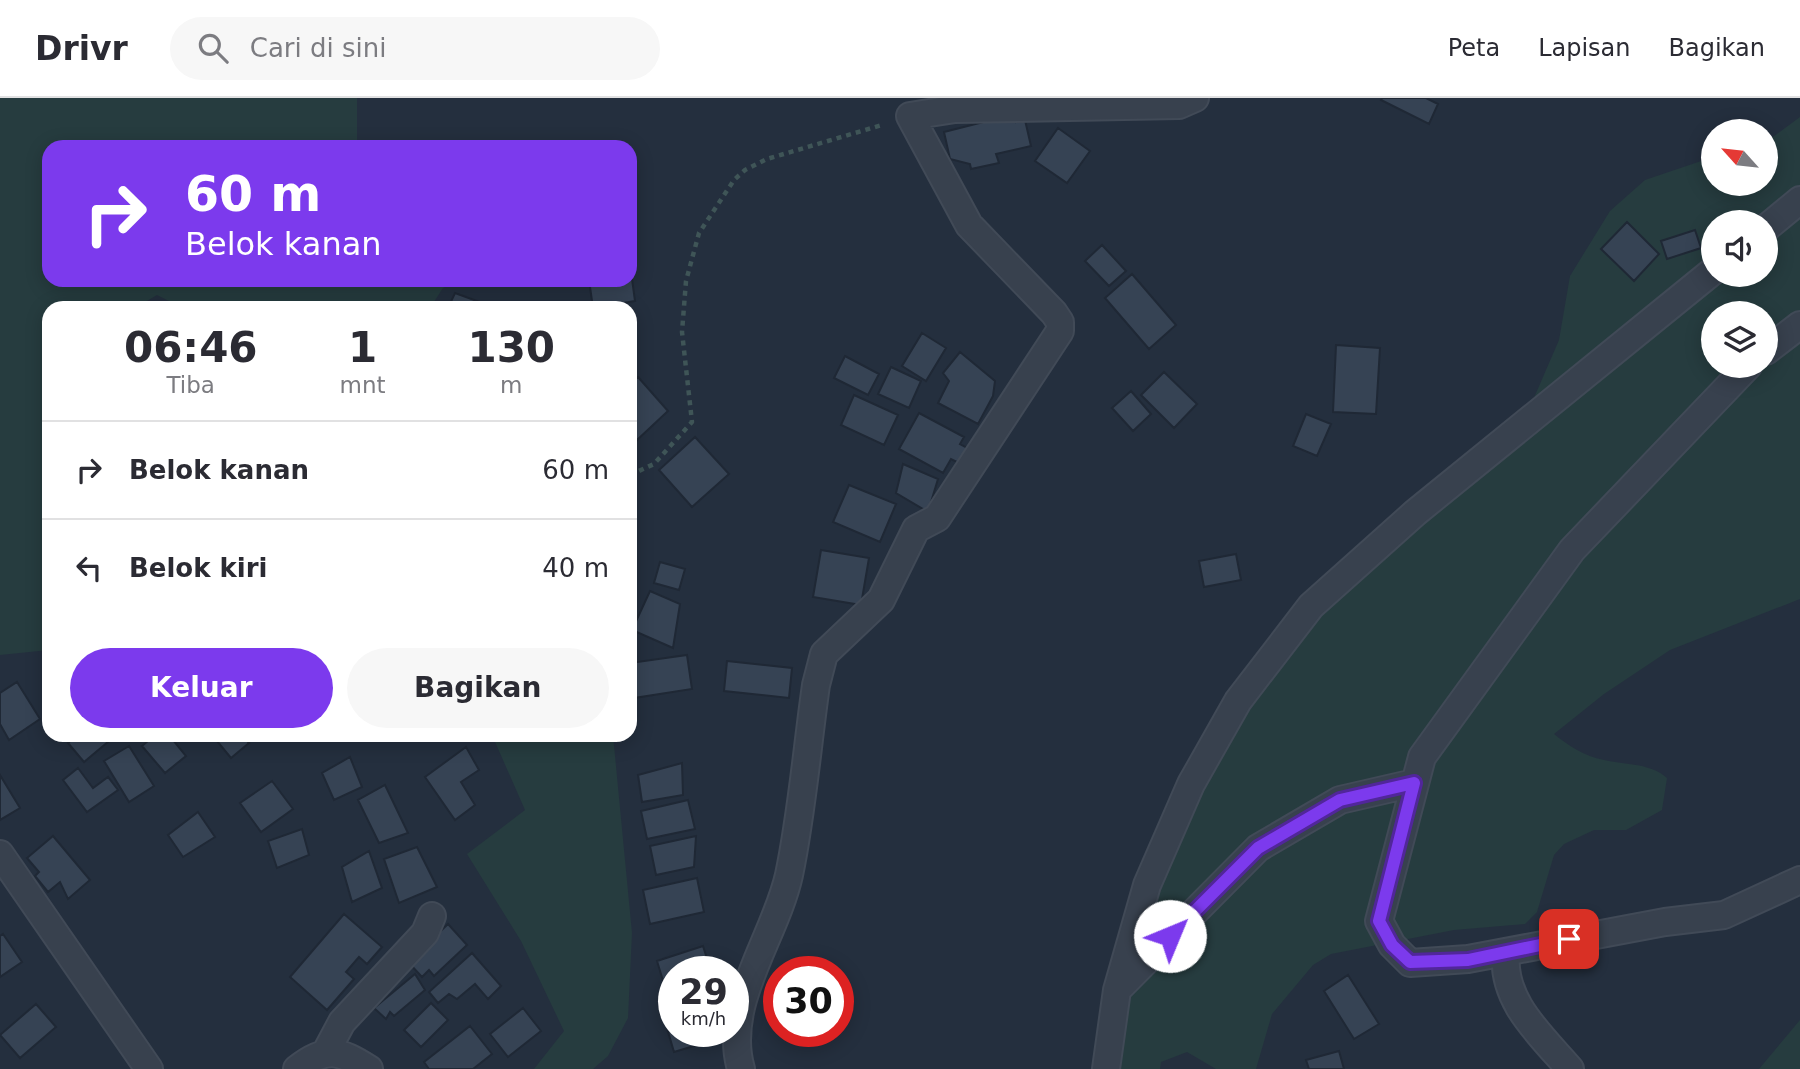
<!DOCTYPE html>
<html lang="id">
<head>
<meta charset="utf-8">
<style>
  :root { --surface:#fff; --page:#f7f7f7; --text:#2b2b33; --muted:#7c7c81; --line:#e1e1e2; --accent:#7c3aed }
  body { margin:0; font-family:"DejaVu Sans",sans-serif; background:var(--page); color:var(--text); height:100vh; display:flex; flex-direction:column; font-size:26px; white-space:nowrap }
  * { box-sizing:border-box; margin:0 }
  p { font-size:23px; color:var(--muted) }
  .icon { flex:none; width:38px; height:38px; fill:none; stroke:currentColor; stroke-width:2; stroke-linecap:round; stroke-linejoin:round }
  .map { position:relative; flex:1; overflow:hidden }
  .panel { position:absolute; left:42px; top:203px; width:595px; height:441px; display:flex; flex-direction:column; background:var(--surface); border-radius:21px; box-shadow:0 4px 18px #0003 }
  .panel>* { flex:none }
  .top-card { position:absolute; left:42px; top:42px; width:595px; height:147px; border-radius:21px; box-shadow:0 4px 18px #0003; background:#7c3aed; color:#fff; overflow:hidden }
  .needle { width:46px; rotate:297deg }
  .fabs { position:absolute; left:1701px; top:21px; display:grid; gap:14px }
  .fabs a { display:grid; place-items:center; width:77px; height:77px; border-radius:50%; background:var(--surface); box-shadow:0 4px 18px #0003; font-size:35px }
  .speed { position:absolute; left:658px; top:858px; display:flex; gap:14px; font-size:35px; font-weight:700; text-align:center }
  .speed>* { display:grid; place-content:center; width:91px; height:91px; border-radius:50%; background:var(--surface); box-shadow:0 4px 18px #0003; line-height:1 }
  .speed small { font-size:18px; font-weight:400 }
  .speed .limit { border:10px solid #d22; background:#fff; color:#111 }
  .pin { position:absolute; display:grid; place-items:center; width:60px; height:60px; color:#fff; margin:-30px; border-radius:14px; box-shadow:0 4px 10px #0006 }
  .me { position:absolute; width:77px; margin:-38px; rotate:45deg; stroke-linejoin:round; filter:drop-shadow(0 0 5px #0008) }
  .turn { display:flex; align-items:center; gap:24px; height:147px; padding:0 28px; font-size:32px }
  .turn .icon { width:91px; height:91px; stroke-width:2.5 }
  .turn b { display:block; font-size:49px; line-height:60px }
  .eta { display:flex; justify-content:space-evenly; align-items:center; height:119px; text-align:center }
  .eta b { font-size:42px; font-weight:700; line-height:49px }
  .primary-button { display:flex; gap:14px; margin-top:auto; padding:14px 28px }
  .primary-button a { flex:1; height:80px; border-radius:42px; background:var(--accent); color:#fff; font-size:28px; font-weight:700; line-height:80px; text-align:center }
  .primary-button a+a { background:var(--page); color:var(--text) }
  ul { padding:0; list-style:none }
  li { display:flex; align-items:center; gap:21px; height:98px; padding:0 28px; border-top:2px solid var(--line) }
  li div { flex:1 }
  li b { display:block; font-size:26px }
  li em { font-style:normal }
  header { display:flex; align-items:center; gap:42px; box-sizing:border-box; height:98px; padding:0 35px; background:var(--surface); border-bottom:2px solid var(--line) }
  header strong { font-size:33px }
  nav { display:flex; gap:38px; margin-inline-start:auto; font-size:24px }
  .search { width:490px; height:63px; background:var(--page); display:flex; align-items:center; gap:18px; box-sizing:border-box; padding:0 24px; border-radius:38px; color:var(--muted); font-size:26px }
  .map>svg:first-child { display:block }
</style>
</head>
<body>
<header>
<strong>Drivr</strong>
<div class="search"><svg class="icon" aria-label="search" viewBox="0 0 24 24"><circle cx="10" cy="10" r="6"/><path d="M15 15l6 6"/></svg>Cari di sini</div>
<nav><a>Peta</a><a>Lapisan</a><a>Bagikan</a></nav>
</header>
<div class="map">
<svg width="1800" height="971" viewBox="0 0 1800 971">
  <rect width="100%" height="100%" fill="#242f3e"/>
  <path fill="#263c3f" fill-rule="evenodd" d="M0,0H357V49H49V182H458L443,190L430,210H183L157,197L135,210H49V552L0,557Z
    M1800,19V501L1670,552L1604,596L1554,636C1569,648 1584,658 1604,662C1626,667 1650,665 1667,680L1662,712L1626,732H1594L1564,746L1554,757L1537,814L1525,826L1454,832L1331,856L1313,867L1272,916L1256,971H1216L1187,954L1161,964L1160,971H1099L1161,726L1324,488L1448,371L1530,309L1559,242L1570,178L1610,113L1645,82L1713,59V86H1766V44ZM1713,124H1766V177H1713ZM1713,215H1766V268H1713Z
    M492,637H613L632,835L628,920L608,958L593,971H534L564,933L521,843L467,756L525,712Z
    M1800,922V971H1759Z"/>
  <path fill="#364354" stroke="#1f2835" stroke-width="2" d="M1382,0H1426L1438,6L1429,26L1381,2Z
    M1015,16L1016,24L1025,22L1031,48L996,56L999,65L971,71L970,66L950,61L944,34Z
    M1058,30L1090,53L1067,85L1035,63Z
    M1627,124L1659,156L1634,183L1601,151Z
    M1695,132L1701,150L1667,161L1661,143Z
    M1102,147L1126,173L1109,188L1085,163Z
    M630,166L635,203L593,210L589,182H630Z
    M1132,176L1176,227L1149,251L1105,200Z
    M455,195L496,210H448Z
    M922,235L946,250L926,283L902,268Z
    M1336,247L1380,250L1376,316L1333,314Z
    M960,254L995,283L993,298L978,326L938,305L949,283L943,275Z
    M845,258L879,276L868,297L834,280Z
    M891,269L921,283L909,310L878,296Z
    M1164,274L1197,306L1174,330L1141,297Z
    M638,279L668,313L637,342L630,335V285Z
    M1131,293L1151,316L1133,333L1112,310Z
    M854,297L898,317L884,347L841,327Z
    M919,315L964,339L960,346L969,351L961,366L951,361L943,375L899,351Z
    M1306,316L1331,326L1317,358L1293,348Z
    M695,339L729,376L692,409L659,372Z
    M903,366L938,381L928,414L896,395Z
    M849,387L896,406L880,444L833,424Z
    M821,452L869,460L861,507L813,499Z
    M1236,456L1241,482L1204,489L1199,463Z
    M660,464L685,471L679,492L654,485Z
    M650,493L680,506L673,550L632,532Z
    M687,557L692,591L634,600L630,565Z
    M727,563L792,570L789,600L724,593Z
    M17,584L40,621L9,642L0,626V595Z
    M77,637H114L115,638L84,664L68,645Z
    M155,637H169L186,658L165,675L142,648Z
    M212,637H242L249,645L231,660Z
    M129,648L154,688L129,704L104,663Z
    M466,649L479,672L461,684L475,707L455,722L425,679Z
    M350,659L362,689L334,702L322,675Z
    M682,665L683,697L642,704L638,677Z
    M78,670L93,690L108,679L118,692L87,714L63,682Z
    M0,677L20,710L0,722Z
    M272,683L293,711L261,734L240,705Z
    M385,687L408,735L379,745L358,702Z
    M688,702L695,731L647,741L641,713Z
    M198,714L215,739L183,759L168,737Z
    M302,731L309,757L277,770L268,743Z
    M53,738L90,782L68,801L60,784L48,794L35,778L39,774L27,760Z
    M696,738L694,769L656,777L650,748Z
    M417,749L437,789L399,805L384,761Z
    M369,753L382,790L352,804L342,769Z
    M697,780L704,814L650,826L643,792Z
    M344,816L382,849L367,866L359,859L346,874L354,881L327,912L290,879Z
    M448,826L467,847L434,878L429,872L422,879L408,864Z
    M3,836L22,864L0,879V838Z
    M703,848L711,873H674V894L667,896L657,863Z
    M472,855L501,888L488,901L475,886L457,901L449,896L438,905L429,894Z
    M415,876L425,892L394,918L390,914L386,921L374,910Z
    M1348,877L1379,926L1354,941L1324,893Z
    M431,905L448,922L421,949L404,932Z
    M36,906L56,929L20,960L0,937Z
    M674,907V933H722L724,939L674,954L661,910Z
    M523,910L541,933L508,959L490,936Z
    M470,928L492,956L473,971H429L424,964Z
    M1339,953L1344,971H1309L1306,962Z"/>
  <g fill="none" stroke-linecap="round" stroke-linejoin="round">
    <g stroke="#414a57" stroke-width="30">
      <path id="minor" d="M1766,130L1800,102
        M1766,253L1800,227
        M1748,268L1572,452L1422,659L1379,823L1392,847L1410,865L1468,861L1665,824L1724,817L1800,782
        M0,756L149,971
        M1506,854C1501,903 1540,936 1570,971
        M1121,888L1258,750L1340,702L1414,685
        M326,954L342,924L425,835L432,818
        M297,971C326,948 339,952 369,971
        M741,971C722,906 775,840 789,777C802,715 807,650 816,587L824,556L881,502L916,431L937,420L1060,233V224L1054,215L969,127L910,18L955,11L1179,7L1195,0
        M1106,971L1117,892L1147,787L1191,686L1238,603L1311,508L1415,415L1713,173"/>
    </g>
    <path stroke="#3f5557" stroke-width="4.5" stroke-dasharray="5 5" stroke-linecap="butt" d="M630,377L654,366L692,324L682,234L686,183L699,135L734,82L745,72L767,61L882,27"/>
    <use href="#minor" stroke="#38414e" stroke-width="26"/>
  </g>
  <g fill="none" stroke-linecap="round" stroke-linejoin="round">
    <g stroke="#51269a" stroke-width="18">
      <path id="route" d="M1170,838L1258,750L1340,702L1414,685L1379,823L1392,847L1410,864L1468,862L1569,841"/>
    </g>
    <use href="#route" stroke="#7c3aed" stroke-width="12"/>
  </g>
</svg>
<div class="fabs">
<a><svg class="needle" viewBox="-14 -14 28 28"><path d="M0-13l5 13h-10z" fill="#e53935"/><path d="M0 13l5-13h-10z" fill="#7c7c81"/></svg></a>
<a><svg class="icon" aria-label="sound" viewBox="0 0 24 24"><path d="M4 9h4l5-4v14l-5-4H4zM17 9q2 3 0 6"/></svg></a>
<a><svg class="icon" aria-label="layers" viewBox="0 0 24 24"><path d="M12 4l9 5-9 5-9-5zM3 14l9 5 9-5"/></svg></a>
</div>
<div class="speed"><div>29<small>km/h</small></div><div class="limit">30</div></div>
<div class="pin" style="left:1569px;top:841px;background:#d93025"><svg class="icon" aria-label="arrive" viewBox="0 0 24 24"><path d="M6 21V4h12l-3 4 3 4H6"/></svg></div>
<svg class="me" style="left:1170px;top:838px" viewBox="-20 -20 40 40"><circle r="19" fill="#fff"/><path d="M0-13L10 11 0 6-10 11z" fill="#7c3aed"/></svg>
<div class="top-card">
<div class="turn"><svg class="icon" aria-label="right" viewBox="0 0 24 24"><path d="M7 20v-9h11M14 6l5 5-5 5"/></svg><div><b>60 m</b>Belok kanan</div></div>
</div>
<section class="panel">
<div class="eta">
<div><b>06:46</b><p>Tiba</p></div>
<div><b>1</b><p>mnt</p></div>
<div><b>130</b><p>m</p></div>
</div>
<ul>
<li><svg class="icon" aria-label="right" viewBox="0 0 24 24"><path d="M7 20v-9h11M14 6l5 5-5 5"/></svg><div><b>Belok kanan</b></div><em>60 m</em></li>
<li><svg class="icon" aria-label="left" viewBox="0 0 24 24"><path d="M17 20v-9H6M10 6l-5 5 5 5"/></svg><div><b>Belok kiri</b></div><em>40 m</em></li>
</ul>
<div class="primary-button"><a>Keluar</a><a>Bagikan</a></div>
</section>
</div>
</body>
</html>
